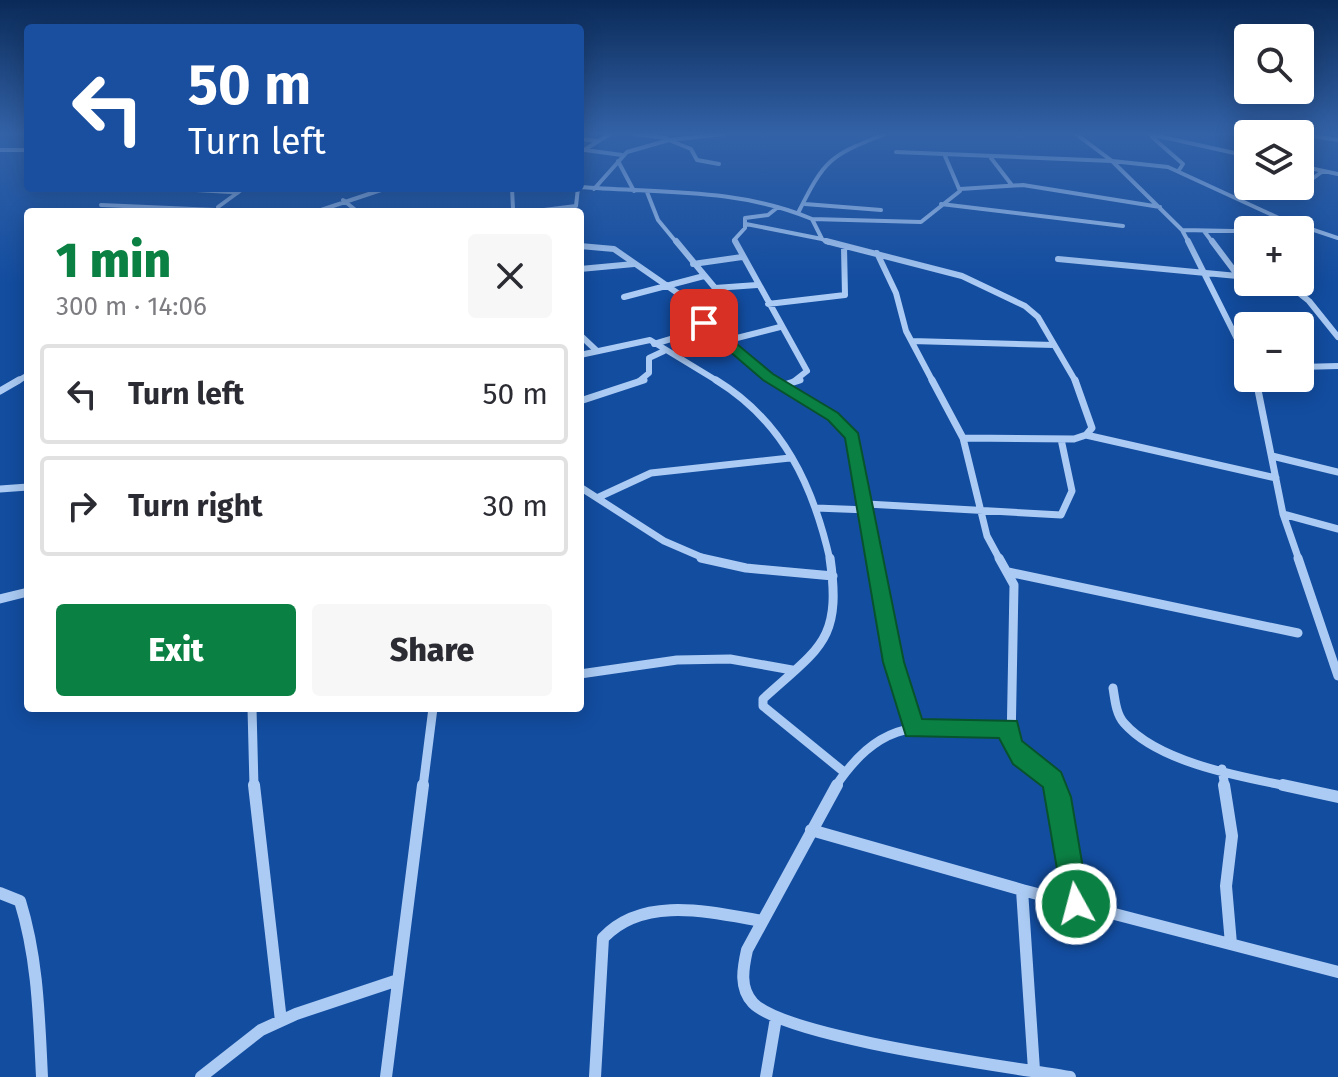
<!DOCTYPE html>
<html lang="en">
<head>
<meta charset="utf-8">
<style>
  :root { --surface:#fff; --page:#f7f7f7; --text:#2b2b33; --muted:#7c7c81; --line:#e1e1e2; --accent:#0b8043 }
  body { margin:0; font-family:"Fira Sans",sans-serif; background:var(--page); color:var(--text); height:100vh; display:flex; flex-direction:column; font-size:30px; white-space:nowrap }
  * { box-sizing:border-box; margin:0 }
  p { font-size:26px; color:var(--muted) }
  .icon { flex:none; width:44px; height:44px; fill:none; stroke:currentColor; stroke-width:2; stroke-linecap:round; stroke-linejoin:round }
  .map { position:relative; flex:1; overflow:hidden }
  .details { position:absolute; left:24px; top:208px; width:560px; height:504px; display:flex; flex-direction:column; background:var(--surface); border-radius:8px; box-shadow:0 4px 20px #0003 }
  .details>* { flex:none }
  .banner { position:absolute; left:24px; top:24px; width:560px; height:168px; border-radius:8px; box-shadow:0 4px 20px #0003; background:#1a4fa0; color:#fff; overflow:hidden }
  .controls { position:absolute; left:1234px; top:24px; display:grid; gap:16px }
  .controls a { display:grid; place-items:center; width:80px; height:80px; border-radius:8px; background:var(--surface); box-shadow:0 4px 20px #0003; font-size:40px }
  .pin { position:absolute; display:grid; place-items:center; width:68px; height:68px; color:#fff; margin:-34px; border-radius:16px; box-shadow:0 4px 12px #0006 }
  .me { position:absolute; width:88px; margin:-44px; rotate:353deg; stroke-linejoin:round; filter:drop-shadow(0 0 6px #0008) }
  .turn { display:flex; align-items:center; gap:28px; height:168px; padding:0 32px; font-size:36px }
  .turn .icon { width:104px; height:104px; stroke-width:2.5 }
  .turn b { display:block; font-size:56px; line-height:68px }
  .round { display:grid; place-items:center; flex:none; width:84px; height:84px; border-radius:8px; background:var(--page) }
  .headline { display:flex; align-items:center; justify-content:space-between; height:136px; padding:0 32px }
  h1 { font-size:48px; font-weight:800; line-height:60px; color:var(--accent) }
  .action { display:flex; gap:16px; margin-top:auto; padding:16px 32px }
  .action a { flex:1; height:92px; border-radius:8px; background:var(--accent); color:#fff; font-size:32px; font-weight:800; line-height:92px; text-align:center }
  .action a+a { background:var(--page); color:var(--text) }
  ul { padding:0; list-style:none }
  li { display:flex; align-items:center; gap:24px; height:100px; margin:0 16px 12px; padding:0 16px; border:4px solid var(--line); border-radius:8px }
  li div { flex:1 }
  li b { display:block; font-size:30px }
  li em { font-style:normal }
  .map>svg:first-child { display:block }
</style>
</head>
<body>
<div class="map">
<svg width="1338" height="1077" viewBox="0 0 1338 1077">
  <rect width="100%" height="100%" fill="#134da0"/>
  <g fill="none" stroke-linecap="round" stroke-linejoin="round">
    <path stroke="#abcbf4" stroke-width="3" d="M155,188L238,193"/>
    <path stroke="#abcbf4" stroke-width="4" d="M634,134L667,138
      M1076,134L1112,161L1182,230L1189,243
      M1149,134L1248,156
      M1300,134L1338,140
      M1152,137L1183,164L1179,170
      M580,139L598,141
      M669,140L691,149L697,160L719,164
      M0,150H28
      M584,150L610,134
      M585,150L622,155
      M896,152L1112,161L1168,167L1281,219L1338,238
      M991,158L1011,184
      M618,161L634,191
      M1300,166L1338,174
      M1300,181L1312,179L1323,171
      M580,187C658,193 739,188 812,219L822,239L829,243
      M471,188H487
      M512,188L513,209
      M1287,188L1290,186
      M594,189L627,152L669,140L724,134
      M960,189L1023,185L1160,207
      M647,192L658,220L677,243
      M343,200L358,212
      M805,204L881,210
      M941,204L1123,226
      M101,205L216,210
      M218,212V207L244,188
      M315,212L387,188
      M528,212L576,206L578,188
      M798,213C825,159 829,156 885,134
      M812,219L921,222L960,191L945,156
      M746,224L822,239
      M1182,230L1233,231L1287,223
      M1204,231L1213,243
      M736,243L734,240L745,228V218L768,215L778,207"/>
    <path stroke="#abcbf4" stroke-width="6" d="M676,241L715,288L757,285
      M735,241L807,371L793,382
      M826,241L962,276L1025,306L1038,317L1076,382
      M1188,241L1248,361
      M1212,241L1239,277
      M580,246L614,249L689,301L704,323L776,382
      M877,253L896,293L906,331L933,382
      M1058,259L1248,277
      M693,264L742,257
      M580,269L634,264
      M1285,282L1309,301L1338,337
      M624,297L704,276
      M768,304L845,295L844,247
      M580,335L597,351
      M725,341L780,327
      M912,341L1054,345
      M654,344L708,328
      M580,355L650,340L719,382
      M1300,367L1338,366
      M1256,378L1257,382
      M16,382L28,375
      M638,382L649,373V358L664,351"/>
    <path stroke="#abcbf4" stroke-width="7" d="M716,380C783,421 813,485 830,560
      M773,380L833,416L853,436L875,560
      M932,380L963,438L987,536L1000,560
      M1256,380L1283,514L1299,560
      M781,386L800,380
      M0,391L19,380
      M580,401L644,380
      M1086,435L1276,478
      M963,438L1074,439L1086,435L1092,428L1075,380
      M1272,456L1338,472
      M580,487L664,541L708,560
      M0,489L28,487
      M599,497L651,473L790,458
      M867,504L1061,515L1072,491L1061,439
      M816,508L868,510
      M1283,514L1338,529"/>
    <path stroke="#abcbf4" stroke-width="9" d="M701,558L746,568L833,576
      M830,558C842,641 820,647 763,699V706L844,772
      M875,558L894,662L914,729
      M999,558L1014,585L1011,745L1044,771L1056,787
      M1298,558L1338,676
      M1008,572L1298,633
      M0,599L28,592
      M580,674L677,660L730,659L792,670
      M1113,688C1115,700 1116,714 1124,723C1159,763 1242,777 1292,787
      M252,708L254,787
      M1222,769L1225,787
      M423,787L433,708
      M835,787C887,710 926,728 1009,728"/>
    <path stroke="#abcbf4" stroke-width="12" d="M254,785L281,1021
      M837,785L747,950C743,968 739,988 753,1003C787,1038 1011,1067 1070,1077
      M1055,785L1068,825L1076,904
      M1224,785L1232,836L1226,886L1231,944
      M1283,785L1338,797
      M811,830L1022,890L1338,972
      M1022,890L1034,1070
      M0,893L20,901C38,959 39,1017 42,1077
      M201,1077L261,1030L296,1014L398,980
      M386,1077L423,785
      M595,1077L603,938C643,895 710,912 762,921
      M766,1077L776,1018"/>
  </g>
  <linearGradient id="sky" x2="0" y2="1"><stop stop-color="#0a2a58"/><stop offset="0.47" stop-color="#3362a7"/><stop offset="1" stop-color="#3362a7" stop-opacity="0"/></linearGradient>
  <rect width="1338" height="284" fill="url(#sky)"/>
  <path fill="#0b8043" stroke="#07532c" stroke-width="2" d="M700,321H709L773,374L838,413L858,433L904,662L922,719L1017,721L1022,741L1061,772L1071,797L1089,904L1085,914L1076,917L1066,914L1063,904L1043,787L1013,764L999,738L906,736L883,662L845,438L828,420L763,380L700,326Z"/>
</svg>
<div class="controls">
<a><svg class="icon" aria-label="search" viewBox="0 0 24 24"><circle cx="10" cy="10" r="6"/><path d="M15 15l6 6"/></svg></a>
<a><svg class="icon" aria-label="layers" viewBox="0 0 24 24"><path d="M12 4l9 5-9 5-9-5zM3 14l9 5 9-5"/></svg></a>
<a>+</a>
<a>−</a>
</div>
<div class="pin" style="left:704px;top:323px;background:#d93025"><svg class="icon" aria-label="arrive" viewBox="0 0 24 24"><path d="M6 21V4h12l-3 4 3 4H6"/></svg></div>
<svg class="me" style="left:1076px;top:904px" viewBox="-20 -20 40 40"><circle r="17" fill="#0b8043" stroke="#fff" stroke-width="3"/><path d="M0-11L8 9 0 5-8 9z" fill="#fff"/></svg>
<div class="banner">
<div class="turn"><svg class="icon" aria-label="left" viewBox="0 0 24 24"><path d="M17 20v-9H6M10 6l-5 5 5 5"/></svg><div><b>50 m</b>Turn left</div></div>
</div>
<section class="details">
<div class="headline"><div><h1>1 min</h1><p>300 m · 14:06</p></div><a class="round"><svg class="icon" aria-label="close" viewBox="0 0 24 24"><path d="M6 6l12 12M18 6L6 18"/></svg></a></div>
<ul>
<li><svg class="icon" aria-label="left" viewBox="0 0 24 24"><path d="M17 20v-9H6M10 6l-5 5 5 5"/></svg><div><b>Turn left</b></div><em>50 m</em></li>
<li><svg class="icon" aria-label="right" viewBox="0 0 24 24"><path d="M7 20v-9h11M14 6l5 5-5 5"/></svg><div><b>Turn right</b></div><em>30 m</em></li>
</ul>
<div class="action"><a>Exit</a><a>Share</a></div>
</section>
</div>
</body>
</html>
